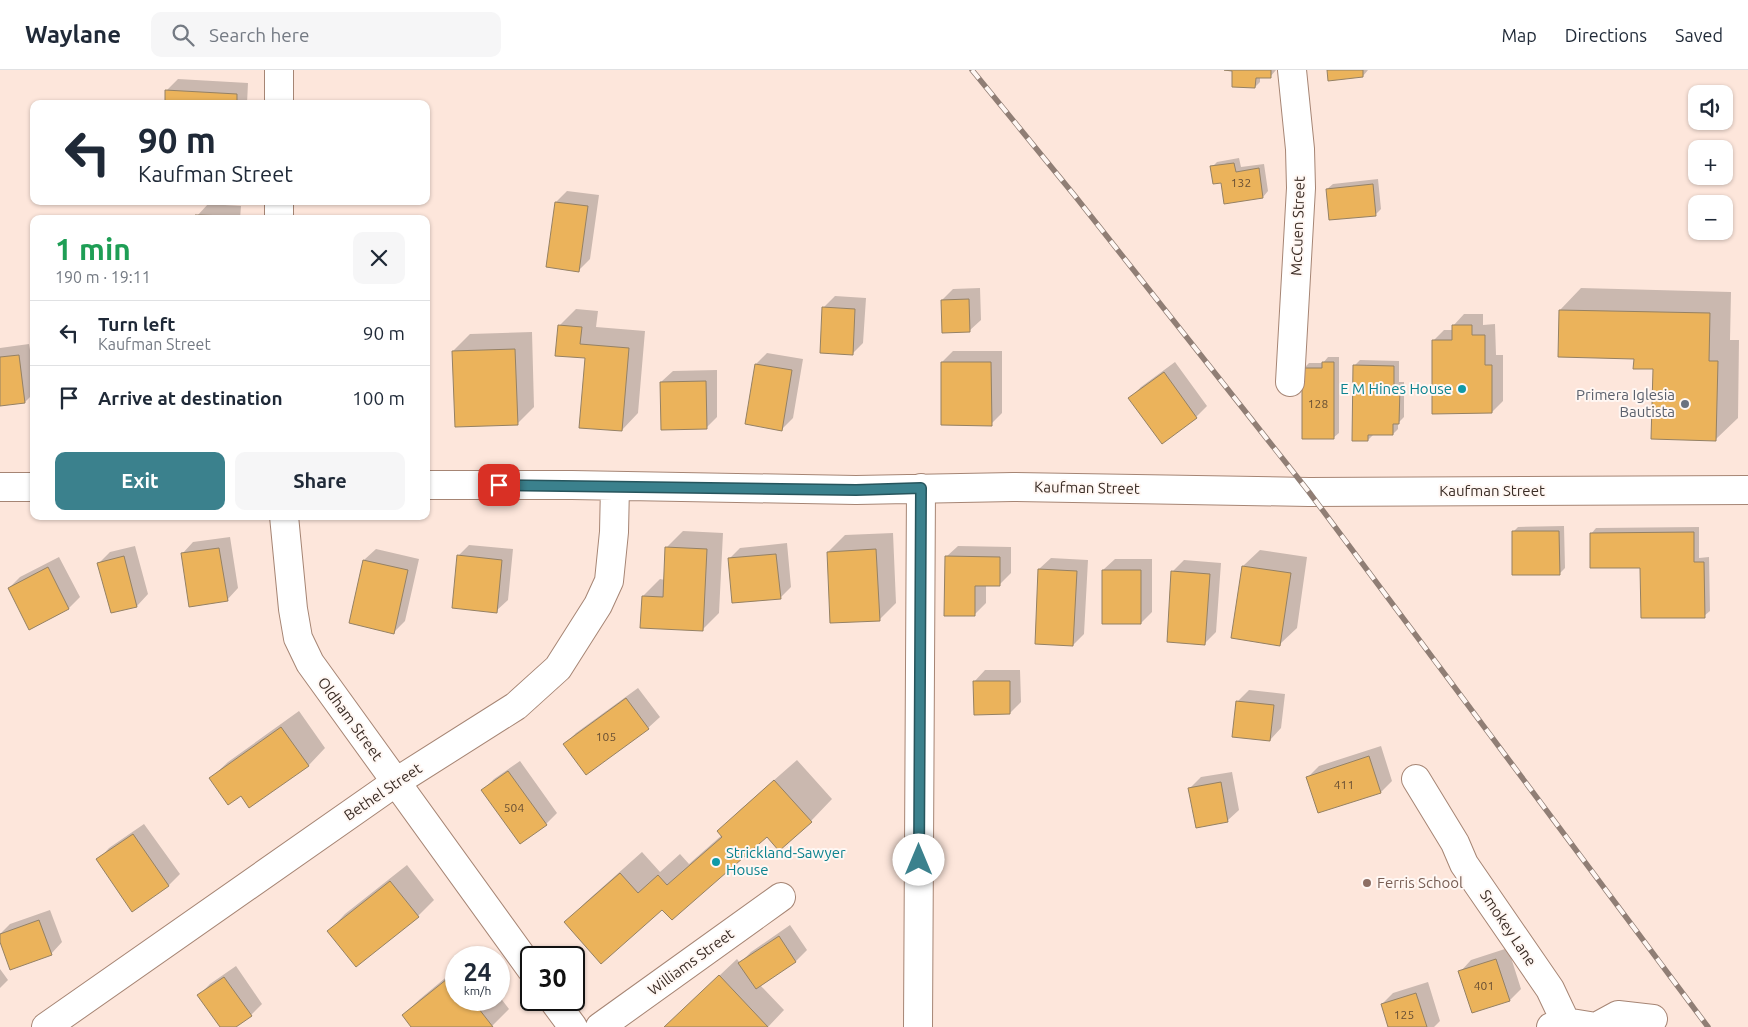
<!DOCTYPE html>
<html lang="en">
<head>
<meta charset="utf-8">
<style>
  :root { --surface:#fff; --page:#f6f6f7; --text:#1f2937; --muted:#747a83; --line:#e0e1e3; --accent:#3b818d }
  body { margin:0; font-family:Ubuntu,sans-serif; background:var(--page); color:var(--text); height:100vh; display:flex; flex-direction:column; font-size:19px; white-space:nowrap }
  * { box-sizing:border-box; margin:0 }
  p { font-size:16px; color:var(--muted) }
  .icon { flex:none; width:28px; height:28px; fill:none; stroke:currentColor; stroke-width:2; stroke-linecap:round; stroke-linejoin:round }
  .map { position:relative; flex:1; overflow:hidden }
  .details { position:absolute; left:30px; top:145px; width:400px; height:305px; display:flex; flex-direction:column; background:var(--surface); border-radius:10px; box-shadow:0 1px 4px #0004 }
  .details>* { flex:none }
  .top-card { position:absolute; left:30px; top:30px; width:400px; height:105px; border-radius:10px; box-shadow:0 1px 4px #0004; background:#fff; color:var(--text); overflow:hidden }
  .tools { position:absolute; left:1688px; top:15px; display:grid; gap:10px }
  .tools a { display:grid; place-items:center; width:45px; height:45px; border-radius:10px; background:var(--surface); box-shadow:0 1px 4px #0004; font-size:25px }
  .speed { position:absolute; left:445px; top:876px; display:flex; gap:10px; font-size:25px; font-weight:700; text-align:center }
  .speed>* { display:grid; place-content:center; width:65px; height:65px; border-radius:50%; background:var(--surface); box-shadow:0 1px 4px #0004; line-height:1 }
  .speed small { font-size:12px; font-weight:400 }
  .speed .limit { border:2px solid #111; border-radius:8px; background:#fff; color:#111 }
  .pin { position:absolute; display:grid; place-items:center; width:42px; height:42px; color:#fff; margin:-21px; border-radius:10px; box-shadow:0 2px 8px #0006 }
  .me { position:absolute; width:55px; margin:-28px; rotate:0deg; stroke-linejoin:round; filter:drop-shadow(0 0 4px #0008) }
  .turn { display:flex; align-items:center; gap:18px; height:105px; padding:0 25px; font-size:22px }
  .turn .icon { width:65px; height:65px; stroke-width:2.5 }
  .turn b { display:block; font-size:35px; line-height:42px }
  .round { display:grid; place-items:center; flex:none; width:52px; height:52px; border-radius:10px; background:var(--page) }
  .headline { display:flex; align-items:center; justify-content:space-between; height:85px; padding:0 25px }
  h1 { font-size:30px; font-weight:700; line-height:38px; color:#1e9e55 }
  .action { display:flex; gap:10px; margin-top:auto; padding:10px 25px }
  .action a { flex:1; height:58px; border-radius:10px; background:var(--accent); color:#fff; font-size:20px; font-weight:700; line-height:58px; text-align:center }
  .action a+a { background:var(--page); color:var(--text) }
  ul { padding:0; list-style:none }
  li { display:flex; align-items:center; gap:15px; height:65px; padding:0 25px; border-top:1px solid var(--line) }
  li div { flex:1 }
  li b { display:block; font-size:19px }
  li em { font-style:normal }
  header { display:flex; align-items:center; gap:30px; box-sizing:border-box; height:70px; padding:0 25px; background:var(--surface); border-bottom:1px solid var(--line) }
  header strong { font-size:24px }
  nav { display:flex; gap:28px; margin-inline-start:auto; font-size:18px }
  .search { width:350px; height:45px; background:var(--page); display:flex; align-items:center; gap:12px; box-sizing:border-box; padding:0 18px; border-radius:10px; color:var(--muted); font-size:19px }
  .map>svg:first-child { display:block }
</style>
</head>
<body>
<header>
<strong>Waylane</strong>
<div class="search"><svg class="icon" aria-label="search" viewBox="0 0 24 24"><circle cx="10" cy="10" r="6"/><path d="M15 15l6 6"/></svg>Search here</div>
<nav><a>Map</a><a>Directions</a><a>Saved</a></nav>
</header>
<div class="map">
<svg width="1748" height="957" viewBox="0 0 1748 957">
  <rect width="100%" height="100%" fill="#fde6db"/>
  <path fill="#0003" d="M1234,0H1276L1270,7H1260V12L1255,17Z
    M1328,0H1368L1363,6Z
    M178,9L248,13L247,34H166V21Z
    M1239,88L1241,97L1264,94L1268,121L1263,127L1222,111L1212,97L1217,92Z
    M1378,109L1381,139L1376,144L1327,119L1333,114Z
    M567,121L599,125L590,189L579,200L556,132Z
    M208,134L241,136L240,149H197V146Z
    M980,218L981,250L969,261L942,230L953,219Z
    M1581,218L1731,222L1730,270H1739L1738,348L1716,369L1654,298L1560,240Z
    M835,226L866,228L863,273L852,284L824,237Z
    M576,239L598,241L596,257L645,261L638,343L622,360L586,287L559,256Z
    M1464,244H1483V255L1495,254L1496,285H1503V331L1492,342L1433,271L1444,260H1453V256Z
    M532,262L534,337L517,354L453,281L470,264Z
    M29,274L34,304V323L25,332L0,335V278Z
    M953,281H1002V343L991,354L942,292Z
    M767,283L803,289L793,348L782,359L756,294Z
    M1328,287H1339V363L1333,368L1303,299L1309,293H1323Z
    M1360,290L1399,291V312H1404V347L1398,353V359L1393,364L1373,365L1368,370L1355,295Z
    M1175,292L1207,336L1196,347L1130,328L1141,317Z
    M717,300V347L706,358L661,312L673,301Z
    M1564,456L1565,498L1559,504L1513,462L1518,457Z
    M1699,457V488L1709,487L1710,541L1704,546L1641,496L1591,464L1596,458Z
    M683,461L723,463L719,543L702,560L643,526L660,509L665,510L666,478Z
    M893,463L896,533L879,550L828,482L845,465Z
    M230,467L238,518L227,530L182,484L193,472Z
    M787,473L791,517L780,528L729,489L740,478Z
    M469,475L513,479L508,530L496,541L458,486Z
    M135,476L148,524L137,536L111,542L99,493L110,482Z
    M958,476L1011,477V503L999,515L986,514V533L974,545L946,487Z
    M376,479L419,489L405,551L394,562L364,490Z
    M1260,480L1307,487L1297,558L1280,574L1243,496Z
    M59,487L80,527L69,538L9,518L20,507Z
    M1051,488L1088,490L1084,564L1073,575L1039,499Z
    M1115,489H1152V542L1141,553L1103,500Z
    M1184,490L1221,493L1216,562L1205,573L1172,502Z
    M985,600H1020L1021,632L1010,643L974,612Z
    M638,618L660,647L648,658L586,704L565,674L576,663Z
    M1249,620L1285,624L1281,658L1270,670L1237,632Z
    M299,641L325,678L309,695L249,737L241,725L211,708L228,692Z
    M1381,676L1392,711L1381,722L1319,742L1308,707L1319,696Z
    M797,690L832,729L811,751L767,765L662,838L566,852L587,831L642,782L660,802L680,784L689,794L722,765L719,761L740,740Z
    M520,691L557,743L546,754L483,720L494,709Z
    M1232,702L1239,740L1227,751L1190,718L1201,707Z
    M144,754L180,804L169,815L133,840L98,790L109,778Z
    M407,795L434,830L418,846L329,861L345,844Z
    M50,840L62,872L51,884L0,868V864L10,854Z
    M790,855L807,880L796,891L760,915L784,940L768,957H665L737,889L740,893L751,882Z
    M1508,878L1521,919L1510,930L1460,902L1471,890Z
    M236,896L262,934L251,945L234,957H222L199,925L210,914Z
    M0,899L8,910L0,918Z
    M456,899V930H499V926L509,939L491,957H413L403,945L420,929Z
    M1428,912L1440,951L1434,957H1389L1382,934L1393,923Z"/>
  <path fill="#ebb35b" stroke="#958164" d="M1224,0H1271V8H1256L1255,18L1232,17V1Z
    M1327,0H1363V7L1328,11Z
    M165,20L237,24V34H165Z
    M1234,93L1236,102L1259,98L1263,128L1224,134L1221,113L1213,114L1210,96Z
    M1373,114L1376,146L1329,150L1326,119Z
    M555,132L588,136L579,202L546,197Z
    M195,145L230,146V149H195Z
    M969,229L970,262L942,263L941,230Z
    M822,237L855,239L853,285L820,283Z
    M1559,240L1710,243L1709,291H1718L1716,371L1651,369L1653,299H1633L1634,289L1558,287Z
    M558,255L582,257L580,274L629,278L622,361L579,358L585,288L555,286Z
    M1452,255H1472V265H1485V295H1492V343L1432,344V270H1452Z
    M515,279L518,355L455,357L452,281Z
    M19,285L25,333L0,336V287Z
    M941,292H991L992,356L941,355Z
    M1322,292H1334V369H1302V298H1322Z
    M755,294L792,300L782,361L745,354Z
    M1353,295L1394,296V317H1400L1399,354H1393V365H1368V371H1352Z
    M1164,302L1197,348L1162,374L1128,328Z
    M706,311L707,359L661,360L660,312Z
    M1512,461H1559L1560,505H1512Z
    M1694,462V492H1704L1705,548H1641L1640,498H1590V463Z
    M665,477L707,479L703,561L640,558L642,526L663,527Z
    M219,478L228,531L189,537L181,483Z
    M876,479L880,551L830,553L827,482Z
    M776,484L781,529L732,533L728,488Z
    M457,485L502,490L497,543L452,538Z
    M124,486L137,537L111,543L97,493Z
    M945,486L1000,487V516H975V546H944Z
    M363,490L408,500L394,564L349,553Z
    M1242,496L1291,503L1280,576L1231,568Z
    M48,497L69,539L29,560L8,518Z
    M1038,499L1077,501L1073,576L1035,574Z
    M1102,500H1141V554H1102Z
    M1171,501L1210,504L1205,575L1167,572Z
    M973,611H1010V644L974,645Z
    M626,628L649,659L586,705L563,674Z
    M1236,631L1274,635L1270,671L1232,667Z
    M281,657L309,696L249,738L241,726L228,735L209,708Z
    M1369,686L1381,723L1318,743L1306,707Z
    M508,701L547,755L520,774L481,720Z
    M774,710L812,752L779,781L767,767L672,850L662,840L601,894L564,852L620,803L638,823L658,805L667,815L722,767L717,761Z
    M1221,712L1228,752L1196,758L1188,718Z
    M133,764L169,816L132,842L96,789Z
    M390,811L419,847L356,897L327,861Z
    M39,850L52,885L10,900L0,872V864Z
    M779,866L796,892L756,919L738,893Z
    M1496,889L1510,931L1472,943L1458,901Z
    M452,905L456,911V930H472L493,957H411L402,945Z
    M719,905L768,957H664Z
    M224,907L252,946L236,957H220L197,925Z
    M1416,923L1427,957H1388L1381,934Z"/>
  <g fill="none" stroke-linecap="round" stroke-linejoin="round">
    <g stroke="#a68574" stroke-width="30">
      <path id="street" d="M279,0V34
        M279,131V149
        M1290,312L1301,118L1300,79L1292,0
        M426,415H572L856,420L1013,417L1309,422L1748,420
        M0,417H34
        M284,446L293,539L298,568L310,593L531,899
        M1416,709L1455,773L1464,794L1550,919L1568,957
        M553,930L573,957
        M46,957L396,712L516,636L558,598L598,535L609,511L614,462L615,416
        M600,957L781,827
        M918,957L921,418
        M1551,957L1565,952L1596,957L1618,945L1653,949"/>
    </g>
    <use href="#street" stroke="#fff" stroke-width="28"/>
    <g stroke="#907e75" stroke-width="5.5">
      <path id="rail" d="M972,0L1075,126L1309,422L1708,957"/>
    </g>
    <use href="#rail" stroke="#fff7f3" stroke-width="4" stroke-dasharray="11" stroke-linecap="butt"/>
  </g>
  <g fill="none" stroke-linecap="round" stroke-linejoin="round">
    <g stroke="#26545c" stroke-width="12">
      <path id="route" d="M499,415L856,420L921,418L919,790"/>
    </g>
    <use href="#route" stroke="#3b818d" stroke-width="9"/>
  </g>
  <g fill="#0f9aa8" stroke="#fff7f3" stroke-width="2">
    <circle cx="1462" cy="319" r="5"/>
    <circle cx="716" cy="792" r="5"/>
  </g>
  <circle fill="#6b7280" stroke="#fff7f3" stroke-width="2" cx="1685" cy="334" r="5"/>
  <circle fill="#8d6e63" stroke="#fff7f3" stroke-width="2" cx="1367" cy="813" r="5"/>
  <g text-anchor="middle" stroke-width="4" stroke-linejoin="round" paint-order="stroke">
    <g font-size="12" fill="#674e33">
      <text x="1241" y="117">132</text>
      <text x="1318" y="338">128</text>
      <text x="606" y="671">105</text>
      <text x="1344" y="719">411</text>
      <text x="514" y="742">504</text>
      <text x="1484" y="920">401</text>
      <text x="1404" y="949">125</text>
    </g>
    <g font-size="15" fill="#3b2d26" stroke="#fff7f3">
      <text transform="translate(1298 156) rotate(-88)" y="5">McCuen Street</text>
      <text transform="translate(1087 418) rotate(1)" y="5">Kaufman Street</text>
      <text x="1492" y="426">Kaufman Street</text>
      <text transform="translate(350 649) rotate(54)" y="5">Oldham Street</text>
      <text transform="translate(383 722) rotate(-34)" y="5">Bethel Street</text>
      <text transform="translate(1508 858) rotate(56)" y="5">Smokey Lane</text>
      <text transform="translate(691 892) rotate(-36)" y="5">Williams Street</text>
    </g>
    <g font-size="15" fill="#0d838f" stroke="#fff7f3" text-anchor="end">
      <text x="1452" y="324">E M Hines House</text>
      <text x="726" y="788" text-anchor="start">Strickland-Sawyer<tspan x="726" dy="17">House</tspan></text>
    </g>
    <g font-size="15" fill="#5b616d" stroke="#fff7f3" text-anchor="end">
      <text x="1675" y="330">Primera Iglesia<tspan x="1675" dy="17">Bautista</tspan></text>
    </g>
    <g font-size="15" fill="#785e54" stroke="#fff7f3" text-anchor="start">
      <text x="1377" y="818">Ferris School</text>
    </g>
  </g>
</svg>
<div class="tools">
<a><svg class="icon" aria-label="sound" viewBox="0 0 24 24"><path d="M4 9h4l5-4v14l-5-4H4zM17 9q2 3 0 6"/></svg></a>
<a>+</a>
<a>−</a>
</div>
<div class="speed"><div>24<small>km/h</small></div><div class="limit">30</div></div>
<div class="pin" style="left:499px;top:415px;background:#d93025"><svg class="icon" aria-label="arrive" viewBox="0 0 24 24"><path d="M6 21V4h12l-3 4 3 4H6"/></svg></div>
<svg class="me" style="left:919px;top:790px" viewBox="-20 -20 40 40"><circle r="19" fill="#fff"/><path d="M0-13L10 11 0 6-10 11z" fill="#3b818d"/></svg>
<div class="top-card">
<div class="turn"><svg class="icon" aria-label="left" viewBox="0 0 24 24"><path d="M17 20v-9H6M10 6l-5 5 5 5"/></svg><div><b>90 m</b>Kaufman Street</div></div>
</div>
<section class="details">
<div class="headline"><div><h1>1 min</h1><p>190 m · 19:11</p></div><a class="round"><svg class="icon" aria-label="close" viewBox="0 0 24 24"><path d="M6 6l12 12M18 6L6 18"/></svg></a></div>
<ul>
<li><svg class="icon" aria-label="left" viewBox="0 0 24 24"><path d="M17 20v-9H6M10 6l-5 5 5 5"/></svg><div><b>Turn left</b><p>Kaufman Street</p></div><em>90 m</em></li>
<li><svg class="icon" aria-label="arrive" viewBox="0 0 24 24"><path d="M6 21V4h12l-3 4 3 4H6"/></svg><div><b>Arrive at destination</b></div><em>100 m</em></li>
</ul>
<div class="action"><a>Exit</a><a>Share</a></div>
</section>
</div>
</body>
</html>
